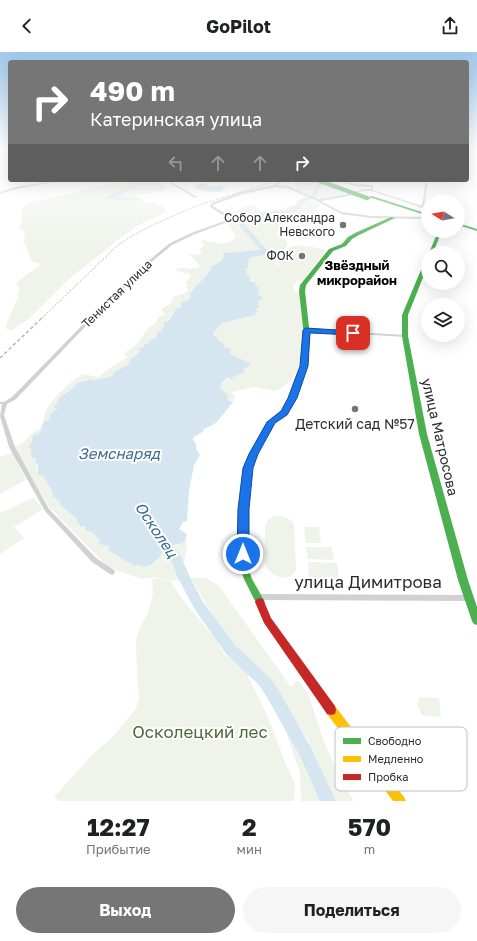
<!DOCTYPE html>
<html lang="ru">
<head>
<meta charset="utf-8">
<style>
  :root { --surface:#fff; --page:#f6f6f6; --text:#202124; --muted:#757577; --accent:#767676 }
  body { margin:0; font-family:"Golos Text",sans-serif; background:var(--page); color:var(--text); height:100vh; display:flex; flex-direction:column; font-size:15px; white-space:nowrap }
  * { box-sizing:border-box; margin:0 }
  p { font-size:13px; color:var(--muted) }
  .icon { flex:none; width:22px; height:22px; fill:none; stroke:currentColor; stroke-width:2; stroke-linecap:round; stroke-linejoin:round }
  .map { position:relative; height:749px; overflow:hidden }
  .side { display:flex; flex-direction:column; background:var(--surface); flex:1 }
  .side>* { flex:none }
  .top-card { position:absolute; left:8px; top:8px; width:461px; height:122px; border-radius:4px; box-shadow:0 4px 16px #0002; background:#767676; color:#fff; overflow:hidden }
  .needle { width:26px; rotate:281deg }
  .buttons { position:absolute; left:421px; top:142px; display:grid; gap:8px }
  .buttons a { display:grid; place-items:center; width:44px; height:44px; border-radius:50%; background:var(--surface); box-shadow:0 4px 16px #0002; font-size:20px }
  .pin { position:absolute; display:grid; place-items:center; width:34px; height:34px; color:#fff; margin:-17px; border-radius:8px; box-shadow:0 2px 6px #0006 }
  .me { position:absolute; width:44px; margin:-22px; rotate:0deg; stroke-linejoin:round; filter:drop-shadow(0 0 3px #0008) }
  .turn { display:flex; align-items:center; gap:14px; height:84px; padding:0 16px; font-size:18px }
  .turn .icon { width:52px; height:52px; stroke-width:2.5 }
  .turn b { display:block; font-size:28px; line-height:34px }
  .lanes { display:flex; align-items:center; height:38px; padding:0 16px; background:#0003; justify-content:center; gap:20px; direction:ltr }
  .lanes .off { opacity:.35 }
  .eta { display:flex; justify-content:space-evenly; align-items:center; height:68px; text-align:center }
  .eta b { font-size:24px; font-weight:700; line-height:28px }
  .cta { display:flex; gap:8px; margin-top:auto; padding:8px 16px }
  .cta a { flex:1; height:46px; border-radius:24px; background:var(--accent); color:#fff; font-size:16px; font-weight:700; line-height:46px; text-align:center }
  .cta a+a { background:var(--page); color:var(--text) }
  header { display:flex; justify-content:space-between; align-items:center; height:52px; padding:0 16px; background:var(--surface); font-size:18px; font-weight:700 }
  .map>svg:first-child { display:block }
</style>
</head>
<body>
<header><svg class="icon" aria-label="back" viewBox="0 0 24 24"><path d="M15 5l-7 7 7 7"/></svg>GoPilot<svg class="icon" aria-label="share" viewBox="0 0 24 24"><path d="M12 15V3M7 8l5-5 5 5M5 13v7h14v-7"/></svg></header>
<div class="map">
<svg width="477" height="749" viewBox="0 0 477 749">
  <rect width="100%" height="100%" fill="#fff"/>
  <path fill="#eff3ea" d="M141,128L160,130L167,136L164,139L133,144L142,146L144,151L154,150L165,156L166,160L137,174L119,187L69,227L29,267L12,278L6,277L7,270L19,243H17L20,237L17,232L18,229L42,212L32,210L24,190L25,181L19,176L22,170V156L31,150L80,140L93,135Z
    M292,128H311L347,142L318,146L298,138L297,135H293L295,132Z
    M305,145L314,148L321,152L314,160L310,162L281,169L278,172L293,175L299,174L296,178L298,181L290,183H283L280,185L286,188L288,194L277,201L276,207L274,208L276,210L274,211L280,214L276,208C288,187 307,194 326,198L304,226L300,230L294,226L297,229L293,235L295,240L300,241C304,274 313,323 275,339L254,335L232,340L235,344L233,350L227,348L225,340L220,336C226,326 233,325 245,320L243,317L249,314L230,301V297L223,295C221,289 215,287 213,281L222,271L255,263V261L257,260L256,257L259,249L263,247L254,242L257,235L254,232L255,230L249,229L251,226L249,223L246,222L245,218L248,214L249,206L264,203L267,198L238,200L223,204L218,211L211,216L207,225L191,238V244C182,253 165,266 163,279L157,280C155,289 144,295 139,301C134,302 130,307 129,312L114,320L112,324L96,328H83L78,330L73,336L59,346L56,353L58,356L49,363L50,367L43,371C45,349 66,335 82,322L99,325L108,317L128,305L124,303L125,300L129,298L138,291L149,275L155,272L159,264H165L161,257L171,251L174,244L184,242L188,237L187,236L188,233L185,231L191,225L190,222L180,220L175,217L184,216L191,217L200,214L189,202L199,203L202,200L199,197L205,193L201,190L202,188L222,192L234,188L236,183L230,177L228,172L231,169L227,162L253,152L262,160L281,157L297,152L295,149Z
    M41,375L43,376L32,390L38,423L43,424L52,439L53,445L60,449V453L76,466L77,470L81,475L86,474L89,480L93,481L109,494L108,498L134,514L139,513L144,515L157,510L165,496L177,494L186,487L187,493L184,511L188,527L172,529L156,525L141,527L108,515L49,455L14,395L24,390L32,381L38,378Z
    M13,401L26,428L0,442V405Z
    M33,446L43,457L14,475L24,486L0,502V461Z
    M275,464C283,464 289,465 294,472L296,518C289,532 270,525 265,512V474L268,468Z
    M304,475H319L321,491H306Z
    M306,495H332L334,508L308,507Z
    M308,510L337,511L339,527L309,526Z
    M157,526L170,529L183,548L213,584L225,603L238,612L247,622L271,672L284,708L295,732L294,749H59L54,745L93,702L111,687L136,657L139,646L137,622L136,588L139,578L147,563L153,542L152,528Z
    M191,526H206L219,534L291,635L298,628L308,641L324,690L342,730L354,749H335L321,725L308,688L279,645L218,572Z
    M420,645L439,646L441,665L422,663L417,652Z
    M284,674L314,728L321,749H301L300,721Z"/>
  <path fill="#d5e6f1" d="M201,131H205L210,135L219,133L228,135L222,137L223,139C214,141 200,140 193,134Z
    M130,133L137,134L116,145L139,148H137L101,147L110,144L109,142H111L129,136Z
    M264,198H268L264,203L249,206L248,215L245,217L247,221L246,222L249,223L251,226L249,229L256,231L255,233L259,236V242H255L261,244L263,247L259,249L258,253L260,254L256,257L258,260L255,261V263L222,271L213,281L214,284L217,285L218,288L224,292V295L230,297V301C236,306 244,308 250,311V314L243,317L245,320L233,325L232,327L227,326L222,331L220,336L228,343L227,348L233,350L217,370L211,374L203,377L204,379L194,385L193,387L196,392V396L200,403L194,413L189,439L187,469L183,470L179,477L187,482C184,496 174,491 165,496C158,508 157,511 144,515L139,513L134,514L108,498L109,494L99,492L100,488L93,481L85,478L86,474L81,475L77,470L76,466L60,453V449L53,445L52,439L43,424L38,423V415L35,409L36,407L32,405L30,398L32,396L28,395L32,390L33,384L39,381L43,376L41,375L43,371L50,367L49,363L58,356H55L53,353H56L59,346L73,336L78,330L89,328L90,325L91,328H96L112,324L114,320L129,312C130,305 137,303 141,299L138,297L139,296H143L144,293L151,290L148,289L156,285L157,280L163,279L161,276L164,275V271L168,269L177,256L181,255V250L187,249L191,244L190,242C194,233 206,228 211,216L210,215C217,212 223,209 224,201Z"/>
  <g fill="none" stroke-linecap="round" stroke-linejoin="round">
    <path fill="#d5e6f1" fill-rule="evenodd" d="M323,128H328L318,138L317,144L304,150L299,156L290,161L267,163L248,168L245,173L267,198L256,202H252V200L260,197L239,173L244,166L267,159L287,158L295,154L300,148L313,142L314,137Z
      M161,482L165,483L181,505L189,523L203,550L236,594L270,626L278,637L310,694L336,749H320L300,704L268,647L260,634L226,602L195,558L177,524L172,510L156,486L157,483Z"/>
    <path fill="#d1d1d1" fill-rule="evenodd" d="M59,128H65L16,137L0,142V140L16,135Z
      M165,128H168L197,145L195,146Z
      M280,128H283L277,133L288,134L318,147L348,142L363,137H371V135L354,134L338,128H342L354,132L373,133V138L422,154L426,128H428L424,155L428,156V158L372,139H363L349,144L321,149L342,160L371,164L428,165V167L371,166L341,162L313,147L287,136L275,135L243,142L213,153V154L226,162L231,168L230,169L193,183L172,193L155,207L106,253L16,347L7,352L4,363L15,395L49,457L96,506L114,518L115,520L114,522L112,523L110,522L92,510L45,459L9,395L0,364L2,352H0V350H4L12,345L104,251L153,205L170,191L191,181L227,168L224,164L210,155L211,151L241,140L274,133Z
      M305,277L405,283L407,284L405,285L306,279L304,278Z
      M258,542L469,543L471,544L472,546L471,548L469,549L258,548L256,547L255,545L256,543Z"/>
    <path fill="#4caf50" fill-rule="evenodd" d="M372,144L428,162V164L372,146L367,147L365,146Z
      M391,165L395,166L359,183L352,187L346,194L333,199L306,233L305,239L310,284L307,314L295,346L287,361L274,371L257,402L252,416L248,457L247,512L252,527L265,550L263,553L260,554L257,553L244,527L239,512L240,457L244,416L249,402L268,370L281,360L289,346L301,314L304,284L299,239L300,233L329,197L342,192L348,185L355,181Z
      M458,171L477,177V179L458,173Z
      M458,175H462V176L458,177Z
      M438,179H442L433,201H429Z
      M426,206H428V213L408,263V284L427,382L468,528L477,555V573L474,572L472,569L458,528L419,382L402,284V263Z"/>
    <path fill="#ffc107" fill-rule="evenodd" d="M331,653L335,654L404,745L406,749H393L327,662L326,658L327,654Z"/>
    <path fill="#c62828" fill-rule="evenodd" d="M260,546L263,547L271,566L335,654L336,658L335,662L331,663L327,662L264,571L255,550L257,547Z"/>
    <path stroke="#b8b8b8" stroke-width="1" stroke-dasharray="2 1.5" stroke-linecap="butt" d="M42,266L118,193L137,181L157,171L196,154L279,128"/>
    <path stroke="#b8b8b8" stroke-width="1.5" stroke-dasharray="3.5 2.5" stroke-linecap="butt" d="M0,306L43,265"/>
    <path stroke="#4caf50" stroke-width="4.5" d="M317,128L367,146"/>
  </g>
  <linearGradient id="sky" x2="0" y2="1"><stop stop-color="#a0c8ec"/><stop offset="0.48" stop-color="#fff"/><stop offset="1" stop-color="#fff" stop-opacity="0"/></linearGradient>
  <rect width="477" height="201" fill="url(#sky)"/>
  <path fill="#1a73e8" stroke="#114b97" d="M306,276L353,279L357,281L353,283L310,281L308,314L297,346L287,363L275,371L258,402L253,416L249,457V502L247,505L243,506L239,505L237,502L238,457L243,416L249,402L267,370L281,359L288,346L300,314L303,278Z"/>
  <g fill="#767676" stroke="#fff" stroke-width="1.5">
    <circle cx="343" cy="173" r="4"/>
    <circle cx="302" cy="204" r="4"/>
    <circle cx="355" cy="357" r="4"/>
  </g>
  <g text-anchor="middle" stroke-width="4" stroke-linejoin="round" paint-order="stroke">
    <g font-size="12" fill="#2c2c2c" stroke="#fff" text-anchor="end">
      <text x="335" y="170">Собор Александра<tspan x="335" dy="14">Невского</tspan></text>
      <text x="294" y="208">ФОК</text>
    </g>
    <g font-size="12" fill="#2c2c2c" stroke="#fff">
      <text transform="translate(117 242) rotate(-44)" y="4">Тенистая улица</text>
    </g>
    <g font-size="13" font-weight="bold" fill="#000" stroke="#fff">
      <text x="357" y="218">Звёздный<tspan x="357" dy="15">микрорайон</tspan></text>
    </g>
    <g font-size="14" fill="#2c2c2c" stroke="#fff">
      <text x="355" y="377">Детский сад №57</text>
    </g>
    <g font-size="14" fill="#2c2c2c" stroke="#fff">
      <text transform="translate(440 385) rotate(77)" y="5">улица Матросова</text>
    </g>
    <g font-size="15" font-style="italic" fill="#396c8f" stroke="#fff">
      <text x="119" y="407">Земснаряд</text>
      <text transform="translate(156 478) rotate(56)" y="5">Осколец</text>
    </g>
    <g font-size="17" fill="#2c2c2c" stroke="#fff">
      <text x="368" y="536">улица Димитрова</text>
    </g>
    <g font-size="17" fill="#4e6839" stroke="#fff">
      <text x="200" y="686">Осколецкий лес</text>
    </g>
  </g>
  <rect x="335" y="675" width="132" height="64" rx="6" fill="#fff" stroke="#c0c0c0" stroke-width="1"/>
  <rect x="343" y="686" width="18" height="6" fill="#4caf50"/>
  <rect x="343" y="704" width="18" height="6" fill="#ffc107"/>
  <rect x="343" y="722" width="18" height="6" fill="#c62828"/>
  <g font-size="11" fill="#2c2c2c">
    <text x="368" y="693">Свободно</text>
    <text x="368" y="711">Медленно</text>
    <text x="368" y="729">Пробка</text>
  </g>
</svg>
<div class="buttons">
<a><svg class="needle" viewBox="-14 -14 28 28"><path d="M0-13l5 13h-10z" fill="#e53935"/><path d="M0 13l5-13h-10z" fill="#757577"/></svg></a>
<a><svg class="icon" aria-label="search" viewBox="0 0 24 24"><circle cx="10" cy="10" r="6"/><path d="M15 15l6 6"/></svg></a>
<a><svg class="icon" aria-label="layers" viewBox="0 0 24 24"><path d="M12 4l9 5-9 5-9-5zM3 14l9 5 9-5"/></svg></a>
</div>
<div class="pin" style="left:353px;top:281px;background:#d93025"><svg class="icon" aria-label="arrive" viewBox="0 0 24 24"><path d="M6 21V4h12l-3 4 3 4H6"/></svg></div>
<svg class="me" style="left:243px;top:502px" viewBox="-20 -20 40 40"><circle r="17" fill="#1a73e8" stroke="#fff" stroke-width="3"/><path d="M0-11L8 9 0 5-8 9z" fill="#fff"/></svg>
<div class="top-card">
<div class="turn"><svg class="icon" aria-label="right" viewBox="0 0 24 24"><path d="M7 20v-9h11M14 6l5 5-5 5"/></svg><div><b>490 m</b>Катеринская улица</div></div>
<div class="lanes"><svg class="icon off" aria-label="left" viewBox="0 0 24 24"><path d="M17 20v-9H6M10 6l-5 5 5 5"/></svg><svg class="icon off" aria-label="ahead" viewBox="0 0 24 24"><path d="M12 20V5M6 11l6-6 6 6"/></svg><svg class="icon off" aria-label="ahead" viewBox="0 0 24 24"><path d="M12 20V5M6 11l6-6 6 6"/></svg><svg class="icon" aria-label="right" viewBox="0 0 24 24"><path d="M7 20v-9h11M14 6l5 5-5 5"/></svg></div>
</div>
</div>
<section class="side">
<div class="eta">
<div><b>12:27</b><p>Прибытие</p></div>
<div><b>2</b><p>мин</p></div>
<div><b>570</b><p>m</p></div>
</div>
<div class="cta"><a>Выход</a><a>Поделиться</a></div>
</section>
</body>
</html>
